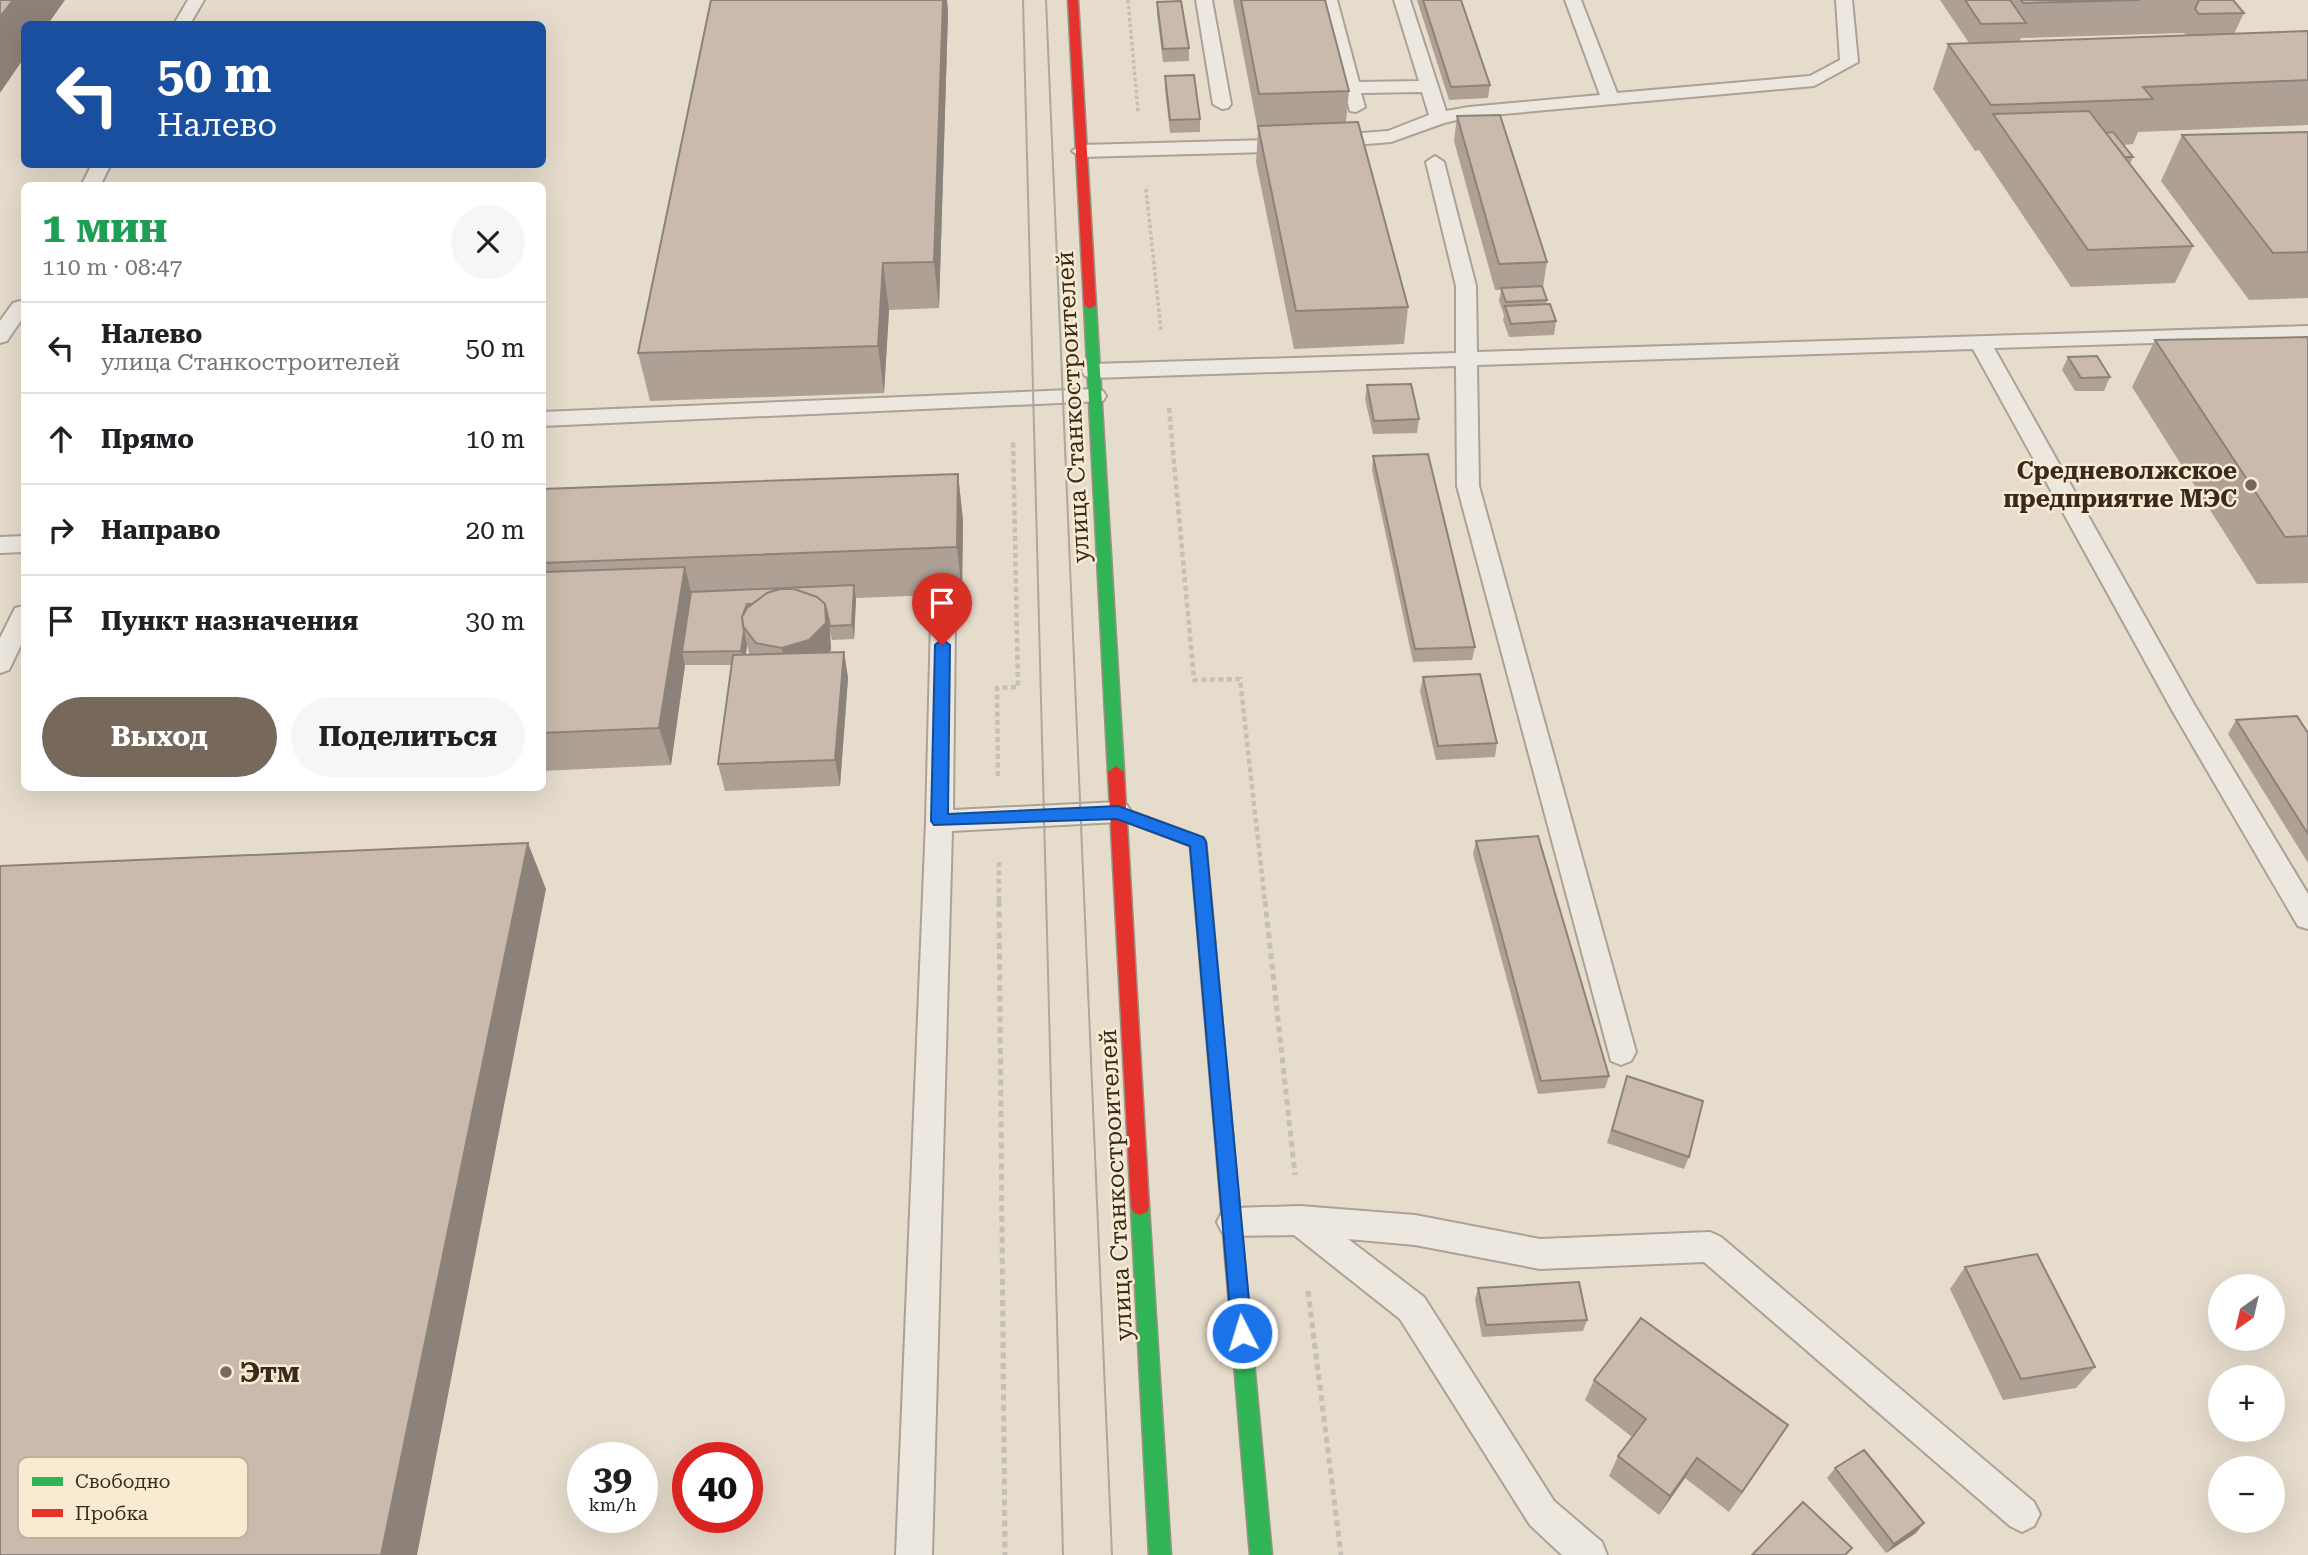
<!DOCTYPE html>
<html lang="ru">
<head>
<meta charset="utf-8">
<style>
  :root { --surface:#fff; --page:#f6f6f6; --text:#202124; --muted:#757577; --line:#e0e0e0; --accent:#76685a }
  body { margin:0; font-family:"Roboto Serif",serif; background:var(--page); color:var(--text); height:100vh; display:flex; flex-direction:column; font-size:26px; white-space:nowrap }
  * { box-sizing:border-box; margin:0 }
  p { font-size:23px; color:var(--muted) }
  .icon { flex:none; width:38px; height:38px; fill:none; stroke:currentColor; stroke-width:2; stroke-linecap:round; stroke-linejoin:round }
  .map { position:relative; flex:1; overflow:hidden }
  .panel { position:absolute; left:21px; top:182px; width:525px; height:609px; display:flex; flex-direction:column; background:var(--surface); border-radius:10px; box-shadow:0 7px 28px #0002 }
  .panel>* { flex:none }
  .guide { position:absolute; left:21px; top:21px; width:525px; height:147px; border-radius:10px; box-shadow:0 7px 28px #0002; background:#1a4fa0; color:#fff; overflow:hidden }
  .needle { width:46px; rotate:214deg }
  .fabs { position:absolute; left:2208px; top:1274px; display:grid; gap:14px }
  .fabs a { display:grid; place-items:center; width:77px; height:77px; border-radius:50%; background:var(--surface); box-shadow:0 7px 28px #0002; font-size:35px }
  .speed { position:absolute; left:567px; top:1442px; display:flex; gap:14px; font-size:35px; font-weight:700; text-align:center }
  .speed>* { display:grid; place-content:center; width:91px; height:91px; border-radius:50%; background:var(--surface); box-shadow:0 7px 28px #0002; line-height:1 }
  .speed small { font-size:18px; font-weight:400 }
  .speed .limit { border:10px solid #d22; background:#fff; color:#111 }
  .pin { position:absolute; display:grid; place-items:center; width:60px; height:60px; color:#fff; margin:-72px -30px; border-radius:50% 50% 50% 0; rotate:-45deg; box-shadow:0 0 7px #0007 }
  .pin .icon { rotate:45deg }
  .me { position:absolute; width:77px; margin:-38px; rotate:355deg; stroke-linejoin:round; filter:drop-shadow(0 0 5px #0008) }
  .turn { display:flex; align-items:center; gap:24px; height:147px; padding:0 21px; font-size:32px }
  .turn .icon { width:91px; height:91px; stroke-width:2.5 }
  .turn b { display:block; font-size:49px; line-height:60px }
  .round { display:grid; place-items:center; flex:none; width:74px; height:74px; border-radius:37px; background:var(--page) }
  .overview { display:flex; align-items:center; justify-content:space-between; height:119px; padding:0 21px }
  h1 { font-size:42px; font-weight:700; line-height:52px; color:#1e9e55 }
  .primary-button { display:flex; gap:14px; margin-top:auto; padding:14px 21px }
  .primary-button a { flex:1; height:80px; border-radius:42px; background:var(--accent); color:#fff; font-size:28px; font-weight:700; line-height:80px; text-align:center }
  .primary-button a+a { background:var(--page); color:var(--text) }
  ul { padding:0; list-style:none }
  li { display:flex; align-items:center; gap:21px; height:91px; padding:0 21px; border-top:2px solid var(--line) }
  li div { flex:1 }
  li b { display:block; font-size:26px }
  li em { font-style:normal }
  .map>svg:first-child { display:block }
</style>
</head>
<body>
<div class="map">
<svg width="2308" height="1555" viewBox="0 0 2308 1555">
  <rect width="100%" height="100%" fill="#e6dccc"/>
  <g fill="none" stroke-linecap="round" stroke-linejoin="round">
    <g stroke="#aba196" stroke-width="4">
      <path id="lane" d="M188,0H204L190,24H174Z
        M1196,0H1212L1231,104L1228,108L1222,109L1213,104Z
        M1321,0H1337L1359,82L1419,81L1394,0H1410L1446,111L1469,107L1600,95L1565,0H1581L1617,93L1810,76L1840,60L1836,0H1852L1858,62L1814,86L1469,117L1444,123L1391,142L1269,152L1081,157L1072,151L1081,145L1269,140L1388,131L1429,115L1422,92L1361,93L1365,107L1356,112L1350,111Z
        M1435,156L1444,162L1476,286L1477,352L2308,326V338L1994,348L2195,706L2308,894V929L2298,926L2173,712L1973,349L1477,365L1479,486L1636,1052L1631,1061L1621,1065L1611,1061L1457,486L1456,366L1093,378L1085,376L1082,371L1085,366L1093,364L1456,353V286L1426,162Z
        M92,164H111L100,186H81Z
        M20,301L24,302V316L7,341L0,343V321L13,303Z
        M1095,389L1103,391L1106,396L1103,401L542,426V412Z
        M24,536V552L0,553V537Z
        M24,606V639L9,670L0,673V638L15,608Z
        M943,611L952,614L955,620L953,810L1118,802L1127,805L1131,812L1127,819L1118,822L952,831L932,1555H896L926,821L931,620L934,614Z
        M1300,1206L1415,1215L1540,1239L1710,1232L1721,1237L2034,1502L2040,1514L2034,1526L2022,1532L2010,1526L1704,1262L1540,1269L1415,1245L1348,1239L1424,1297L1554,1501L1602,1542L1607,1555H1562L1530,1525L1400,1319L1294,1235L1233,1236L1222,1232L1217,1222L1222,1212L1233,1208Z"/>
    </g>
    <g stroke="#9b9185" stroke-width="3">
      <path id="fast" d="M1090,301L1096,305L1124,772L1116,778L1108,772L1084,305Z
        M1224,1128L1230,1130L1233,1136L1272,1555H1250L1215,1136L1218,1130Z
        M1140,1197L1147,1200L1149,1206L1171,1555H1149L1131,1206L1133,1200Z"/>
    </g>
    <g stroke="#9b9185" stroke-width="3">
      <path id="jam" d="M1068,0H1078L1096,305L1090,309L1084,305Z
        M1116,766L1124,772L1126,809L1204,838L1206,842L1233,1136L1230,1142L1224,1144L1218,1142L1215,1136L1190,846L1127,822L1149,1206L1147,1212L1140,1215L1133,1212L1131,1206L1108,772Z"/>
    </g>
    <path stroke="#c6bfb6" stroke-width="3.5" stroke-dasharray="3.5 2.5" stroke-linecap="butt" d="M1128,0L1138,111
      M1146,189L1161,330"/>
    <path stroke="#c6bfb6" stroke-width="4.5" stroke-dasharray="5 3.5" stroke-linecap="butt" d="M1169,408L1194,680L1240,679L1265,902
      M998,776L997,688L1018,687L1013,439
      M999,862V902"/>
    <path stroke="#c6bfb6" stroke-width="5" stroke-dasharray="6 4.5" stroke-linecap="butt" d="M999,901L1005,1555
      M1265,901L1295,1175
      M1308,1291L1341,1555"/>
    <use href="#lane" fill="#ede8df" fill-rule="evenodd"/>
    <use href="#fast" fill="#30b455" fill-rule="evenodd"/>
    <use href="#jam" fill="#e5322d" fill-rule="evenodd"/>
    <path stroke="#aca79f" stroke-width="2" d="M1023,0L1063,1555
      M1046,0L1112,1555"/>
  </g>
  <path fill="#aea095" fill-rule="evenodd" d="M711,0H947L948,13L939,308L889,310L884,393L650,401L638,353Z
    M1233,0H1325L1349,91L1346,122L1408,307L1404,344L1294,349L1256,162L1258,131Z
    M1417,0H1461L1490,85L1488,98L1449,100Z
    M1940,0H2233L2244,13L2234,34L2308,31V125L2138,132L2133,144L2123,145L2133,157L2130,164L2193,246L2175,283L2071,287L1979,150L1975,151L1933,89L1948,44L1969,43ZM2184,33L2186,35L2019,42L2021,38Z
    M1157,2L1189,48V61L1163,62L1157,15Z
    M1165,76L1200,119V132L1170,133L1165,89Z
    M1457,116L1547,262L1543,287L1547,300L1546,305L1556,321L1554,335L1509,337L1503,320L1504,315L1499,301L1501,290H1495L1454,141Z
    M2308,132V298L2249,300L2161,181L2182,135Z
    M2308,337V583L2257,584L2132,387L2155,340Z
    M2068,357L2110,377L2104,391H2075L2062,370Z
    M1367,385L1419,419L1417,433L1373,434L1365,399Z
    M1373,456L1475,647L1472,660L1413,662L1372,470Z
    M958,474L963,521L962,594L856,598L854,639L832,640L830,631L831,650L828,652H844L848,678L840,786L725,791L718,764L732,665H685L671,765L542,771V489ZM747,645L749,653L750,655H746Z
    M1423,677L1497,743L1495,757L1436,760L1420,691Z
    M2236,720L2308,733V863L2228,734Z
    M1476,841L1609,1076L1605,1088L1538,1094L1473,854Z
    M1627,1076L1689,1157L1684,1169L1607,1143Z
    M1965,1267L2095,1367L2076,1388L2003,1400L1950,1289Z
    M1478,1288L1587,1320L1583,1331L1482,1337L1475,1300Z
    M1594,1380L1775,1445L1729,1512L1685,1478L1659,1515L1609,1476L1618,1456L1632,1437L1585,1400Z
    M1835,1468L1916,1533L1886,1553L1827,1478Z"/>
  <path fill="#8d8279" d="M13,0H65L48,24H24V58L0,93V17Z
    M943,0H947L948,13L939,308L934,262Z
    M883,263L889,310L884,393L878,346Z
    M958,474L963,521L962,594L957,547Z
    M685,567L694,605L682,652L685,665L671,765L659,728Z
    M854,585L856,599L854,639L852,625Z
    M825,604L830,631L831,650L814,666L787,674L782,648Z
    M744,631L747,645L744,665L741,651Z
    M844,652L848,678L840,786L835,760Z
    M528,843L546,889L417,1555H381Z
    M1788,1425L1775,1445L1729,1512L1742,1492Z
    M1697,1458L1685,1478L1659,1515L1670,1496Z
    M1924,1523L1916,1533L1886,1553L1894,1544Z"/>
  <path fill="#cabaad" stroke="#8d8279" stroke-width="2" d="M0,0H13L0,17Z
    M711,0H943L934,262L883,263L878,346L638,353Z
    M1241,0H1325L1349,91L1259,94Z
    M1423,0H1461L1490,85L1451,87Z
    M1965,0H2010L2026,23L1981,24Z
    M2021,0H2140L2023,3Z
    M2199,0H2233L2244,13L2199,14L2195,9Z
    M1181,1L1189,48L1163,49L1157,2Z
    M2308,31V80L2143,87L2153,99L1991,105L1948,44Z
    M1194,75L1200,119L1170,120L1165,76Z
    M2089,111L2193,246L2088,250L1993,114Z
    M1500,115L1547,262L1499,264L1457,116Z
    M1358,122L1408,307L1296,311L1258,126Z
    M2113,132L2133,157H2125L2106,133Z
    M2308,132V252L2273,253L2182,135Z
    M1542,286L1547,300L1506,302L1501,288Z
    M1550,304L1556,321L1511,324L1505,306Z
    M2308,337V536L2285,537L2155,340Z
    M2097,356L2110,377L2081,378L2068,357Z
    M1411,384L1419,419L1374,421L1367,385Z
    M1428,454L1475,647L1415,649L1373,456Z
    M958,474L957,547L542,563V489Z
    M685,567L659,728L542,733V579L544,572Z
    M854,585L852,625L830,626L825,604L817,597L794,589H780L767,593L752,604H747L742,617L744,631L741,651L682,652L691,592Z
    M780,589H794L817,597L825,604L826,623L809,640L782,648L756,643L743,626L742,617L747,608L767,593Z
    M844,652L835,760L718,764L733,655Z
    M1480,674L1497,743L1438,746L1423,677Z
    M2297,716L2308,733V834L2236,720Z
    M1538,836L1609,1076L1541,1081L1476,841Z
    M528,843L381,1555H0V866Z
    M1627,1076L1703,1101L1689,1157L1612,1130Z
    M2037,1254L2095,1367L2021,1379L1965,1267Z
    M1579,1282L1587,1320L1486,1325L1478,1288Z
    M1641,1318L1788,1425L1742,1492L1697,1458L1670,1496L1618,1456L1646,1419L1594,1380Z
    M1864,1450L1924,1523L1894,1544L1835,1468Z
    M1803,1502L1852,1548L1845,1555H1752Z"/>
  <path fill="#1a73e8" stroke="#114b97" stroke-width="2" d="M942,639L950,645L948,814L1118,806L1203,837L1206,842L1252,1333L1249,1340L1242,1343L1235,1340L1232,1333L1190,846L1117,819L934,825L931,821L935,645Z"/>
  <g fill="#76685a" stroke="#f7ebd2" stroke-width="2.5">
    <circle cx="2251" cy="485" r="7"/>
    <circle cx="226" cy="1372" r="7"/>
  </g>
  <g text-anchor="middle" stroke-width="5" stroke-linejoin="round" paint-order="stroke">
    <g font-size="24" fill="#3a2a1d" stroke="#f7ebd2">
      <text transform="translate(1073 407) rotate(-93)" y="8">улица Станкостроителей</text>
      <text transform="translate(1116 1185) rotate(-93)" y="8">улица Станкостроителей</text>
    </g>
    <g font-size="24" font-weight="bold" fill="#3a2a1d" stroke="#f7ebd2" text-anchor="end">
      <text x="2237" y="479">Средневолжское<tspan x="2237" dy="28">предприятие МЭС</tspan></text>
    </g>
    <g font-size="28" font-weight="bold" fill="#3a2a1d" stroke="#f7ebd2" text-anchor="start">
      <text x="240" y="1382">Этм</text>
    </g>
  </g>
  <rect x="18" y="1457" width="230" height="81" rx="10" fill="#f7ebd2" stroke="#beb19c" stroke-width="2"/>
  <rect x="32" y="1477" width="31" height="9" fill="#30b455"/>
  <rect x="32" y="1509" width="31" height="8" fill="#e5322d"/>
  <g font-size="19" fill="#3a2a1d">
    <text x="75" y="1488">Свободно</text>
    <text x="75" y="1520">Пробка</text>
  </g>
</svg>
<div class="fabs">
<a><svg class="needle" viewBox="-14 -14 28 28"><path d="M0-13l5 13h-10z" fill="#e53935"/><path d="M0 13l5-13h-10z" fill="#757577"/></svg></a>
<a>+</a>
<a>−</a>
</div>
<div class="speed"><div>39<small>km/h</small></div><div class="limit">40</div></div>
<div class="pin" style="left:942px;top:645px;background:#d93025"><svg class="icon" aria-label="arrive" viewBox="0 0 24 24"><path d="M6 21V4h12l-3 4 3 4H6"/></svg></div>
<svg class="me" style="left:1242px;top:1333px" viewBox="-20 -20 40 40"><circle r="17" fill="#1a73e8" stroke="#fff" stroke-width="3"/><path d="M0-11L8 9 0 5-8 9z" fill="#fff"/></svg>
<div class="guide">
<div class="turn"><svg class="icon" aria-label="left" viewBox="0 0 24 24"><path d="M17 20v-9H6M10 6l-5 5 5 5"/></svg><div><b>50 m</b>Налево</div></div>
</div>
<section class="panel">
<div class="overview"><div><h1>1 мин</h1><p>110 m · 08:47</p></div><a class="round"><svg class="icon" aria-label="close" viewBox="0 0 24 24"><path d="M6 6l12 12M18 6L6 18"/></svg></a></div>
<ul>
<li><svg class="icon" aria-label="left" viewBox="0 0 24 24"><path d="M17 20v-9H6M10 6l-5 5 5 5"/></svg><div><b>Налево</b><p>улица Станкостроителей</p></div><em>50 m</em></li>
<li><svg class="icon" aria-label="ahead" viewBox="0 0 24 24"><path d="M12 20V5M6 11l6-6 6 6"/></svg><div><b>Прямо</b></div><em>10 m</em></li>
<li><svg class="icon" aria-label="right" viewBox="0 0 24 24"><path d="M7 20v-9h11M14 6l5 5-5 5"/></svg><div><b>Направо</b></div><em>20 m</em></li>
<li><svg class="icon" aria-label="arrive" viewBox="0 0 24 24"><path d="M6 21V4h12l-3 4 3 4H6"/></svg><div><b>Пункт назначения</b></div><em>30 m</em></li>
</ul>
<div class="primary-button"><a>Выход</a><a>Поделиться</a></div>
</section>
</div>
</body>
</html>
